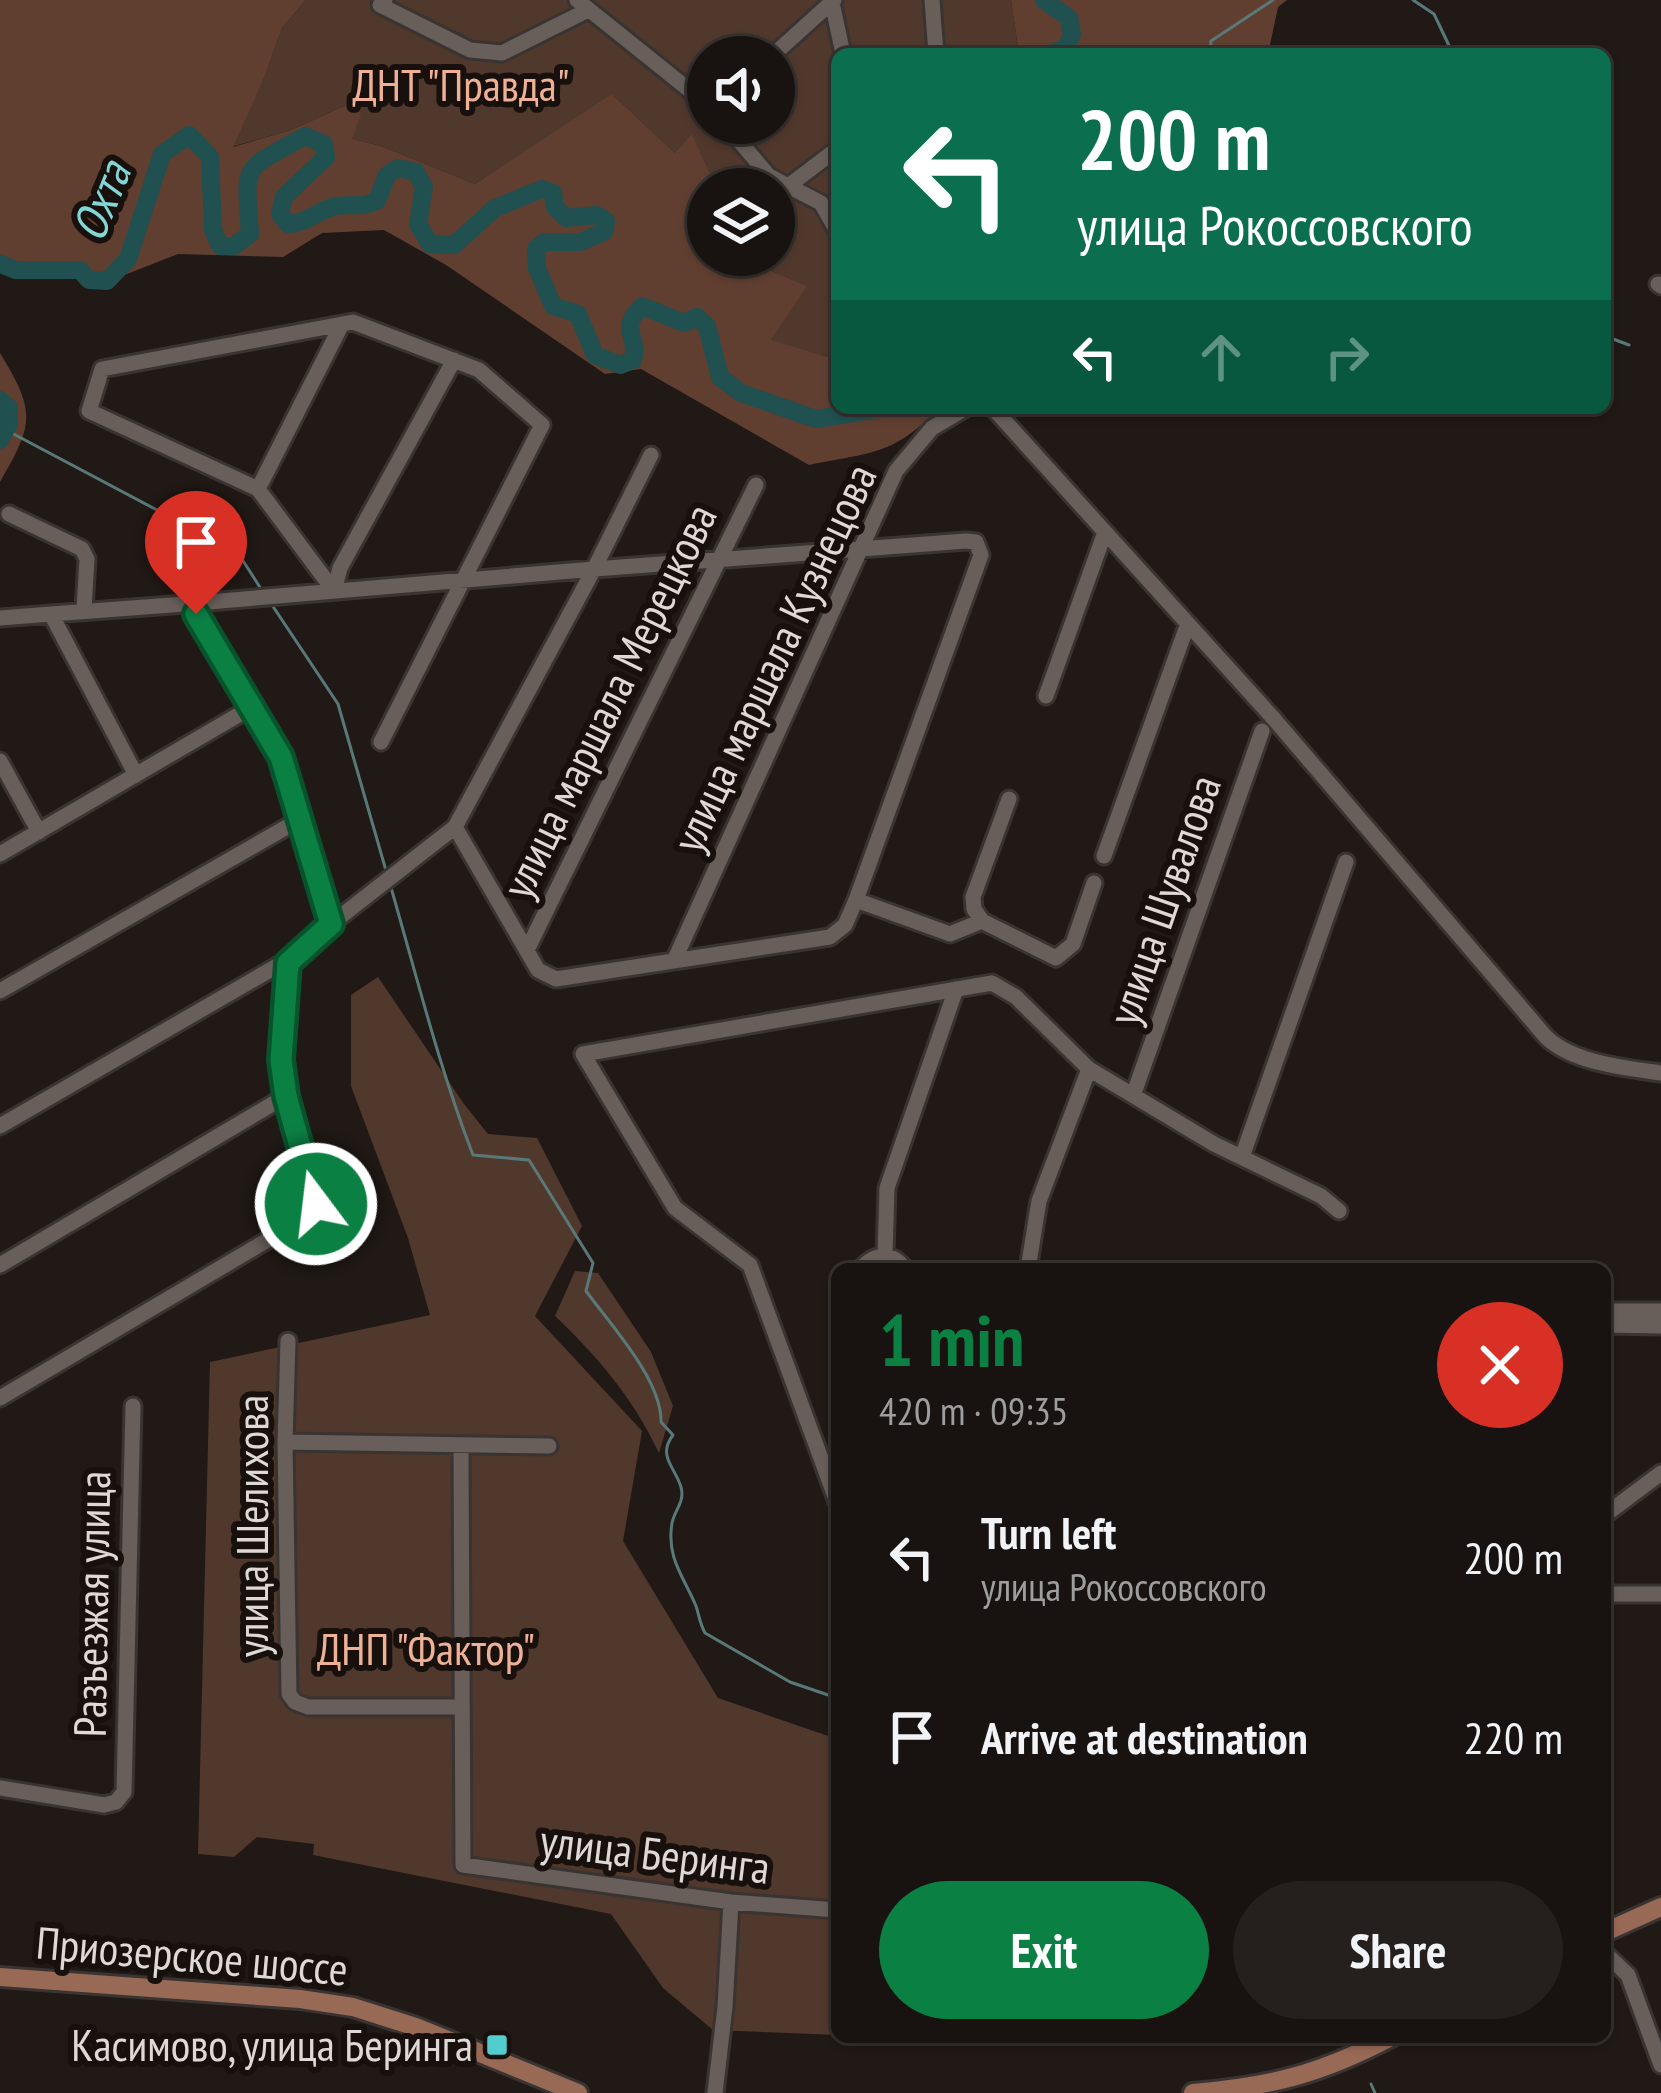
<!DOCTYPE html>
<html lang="en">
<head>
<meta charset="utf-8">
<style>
  :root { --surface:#181310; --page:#25201e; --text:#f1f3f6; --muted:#9f9e9f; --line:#363230; --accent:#0b8043 }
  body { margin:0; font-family:"PT Sans Narrow",sans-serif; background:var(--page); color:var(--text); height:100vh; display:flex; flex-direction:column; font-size:45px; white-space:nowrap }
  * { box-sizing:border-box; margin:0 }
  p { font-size:39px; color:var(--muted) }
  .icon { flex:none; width:66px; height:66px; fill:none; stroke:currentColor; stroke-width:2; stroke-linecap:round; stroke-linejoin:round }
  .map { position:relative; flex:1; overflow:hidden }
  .sheet { position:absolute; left:831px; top:1263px; width:780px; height:780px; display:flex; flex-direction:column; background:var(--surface); border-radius:18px; box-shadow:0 3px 9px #0004,0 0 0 3px var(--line) }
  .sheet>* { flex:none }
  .guide { position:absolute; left:831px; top:48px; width:780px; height:366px; border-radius:18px; box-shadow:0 3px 9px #0004,0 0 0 3px var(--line); background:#0b6e4f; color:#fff; overflow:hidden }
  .buttons { position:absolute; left:687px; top:36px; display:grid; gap:24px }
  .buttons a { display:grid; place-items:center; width:108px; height:108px; border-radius:50%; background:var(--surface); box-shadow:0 3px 9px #0004,0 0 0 3px var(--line); font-size:60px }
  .pin { position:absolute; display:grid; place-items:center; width:102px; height:102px; color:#fff; margin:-123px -51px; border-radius:50% 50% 50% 0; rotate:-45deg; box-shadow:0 0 12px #0007 }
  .pin .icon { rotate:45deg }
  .me { position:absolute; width:132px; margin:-66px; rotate:345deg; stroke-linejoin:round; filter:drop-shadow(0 0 9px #0008) }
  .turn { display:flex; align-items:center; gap:42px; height:252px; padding:0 48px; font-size:54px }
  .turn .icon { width:156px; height:156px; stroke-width:2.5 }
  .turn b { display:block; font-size:84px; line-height:102px }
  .lanes { display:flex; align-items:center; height:114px; padding:0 48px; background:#0003; justify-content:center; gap:60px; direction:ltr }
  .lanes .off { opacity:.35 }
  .round { display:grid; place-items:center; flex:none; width:126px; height:126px; border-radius:63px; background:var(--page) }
  .head { display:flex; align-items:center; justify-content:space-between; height:204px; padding:0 48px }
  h1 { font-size:72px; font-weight:700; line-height:90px; color:var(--accent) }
  .primary-button { display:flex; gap:24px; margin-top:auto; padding:24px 48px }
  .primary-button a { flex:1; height:138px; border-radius:72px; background:var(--accent); color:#fff; font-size:48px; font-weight:700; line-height:138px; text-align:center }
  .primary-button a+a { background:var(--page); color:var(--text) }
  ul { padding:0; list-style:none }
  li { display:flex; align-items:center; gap:36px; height:180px; padding:0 48px }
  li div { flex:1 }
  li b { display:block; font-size:45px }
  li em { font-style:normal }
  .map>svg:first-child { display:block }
</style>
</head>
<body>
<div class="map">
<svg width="1661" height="2093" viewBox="0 0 1661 2093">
  <rect width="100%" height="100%" fill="#201915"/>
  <path fill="#51382d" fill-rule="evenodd" d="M306,0H1011L1019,54H837V356L828,357L770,341L806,286L734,255H774V189H717L692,135L676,154L613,95L475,184L381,146L351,139L353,102L291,130L231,147L265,76L282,28ZM708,57H774V123H708Z
    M378,977L464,1104L488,1134L537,1138L582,1226L535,1316L642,1431L623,1541L718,1698L837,1739V2035L713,2030L663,1988L611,1914L313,1855L314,1844L257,1837L234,1857L198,1854L210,1362L430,1315L408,1238L351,1086V995Z
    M575,1271L598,1273L651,1352L673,1406L659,1453C633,1398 599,1358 555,1316Z"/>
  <path fill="#603f31" d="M0,0H306L282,28L265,76L233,147L291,130L353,102L361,114L352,139L381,146L475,184L612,94L675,153L692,134L717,189H708L704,242L708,255H734L807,286L771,340L828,357L837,356V408H939C893,456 871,452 809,465L641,369L605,374L446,265L384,230L322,233L283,257L178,254L127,274L61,276L0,269Z
    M1011,0H1287L1278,7L1268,54H1019Z
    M0,353C36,412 34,423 0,482Z"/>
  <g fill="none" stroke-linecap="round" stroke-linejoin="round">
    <path stroke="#597978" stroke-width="3" d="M1413,0L1434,14L1453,54
      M1210,54L1211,41L1273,0
      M1605,336L1629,345
      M6,430L238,553L263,592
      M272,605L338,704L387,874
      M390,884C416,974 439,1067 473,1155L529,1160L593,1263L586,1291C610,1324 662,1380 661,1422L673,1435C657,1456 675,1467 681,1487C685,1502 675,1509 672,1523C666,1558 684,1577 696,1606C699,1615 700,1624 705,1633L790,1682L837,1698
      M1371,2084L1375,2093"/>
    <path stroke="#205050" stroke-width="18" d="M1044,0L1069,18L1072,34L1066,48L1050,54
      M0,264L16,270H80L89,280L107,281L128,259L162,154L189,135L210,157L213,230L220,246H234L250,234C245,161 241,172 305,136L324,144L326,157L284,197L280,214L288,224C308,223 318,210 336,206C352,203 357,209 377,201L387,175L398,168L416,172L424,187L418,224L430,244L454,245L495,208L542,189L553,193L555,207L566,218L597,215L606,221L604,232L580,242H544L536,249L537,268L553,306L578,314L595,355L620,365L633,360C640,335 617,331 642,306L684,323L697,317L707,326L720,377L741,393L816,419L882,408
      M0,400L9,408V423L0,440"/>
    <g stroke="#393431" stroke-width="21">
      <path id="minor" d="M385,0L380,5L470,50L502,53L588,10
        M577,0L708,105
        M932,0L936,54
        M832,2L843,54
        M771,57L834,0
        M724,123L769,176L821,203L837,231
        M787,187L837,149
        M1658,284L1661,286
        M993,408L1274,719L1546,1037C1573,1063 1625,1068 1661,1073
        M258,489L342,324
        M9,514L82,549L87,559L84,609
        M966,541L976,542L981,555L856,900L845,925L830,937L556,979L538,970L455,827L594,569Z
        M334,591L258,489L89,411L102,369L353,322L479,370L542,425L381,742
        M334,591L340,568L454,360
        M185,604L594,569L651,455
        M0,618L51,614L136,775
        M1046,696L1105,532
        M0,761L39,832
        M1009,799L973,897L974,909L982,921L1056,958L1073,944L1094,883
        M0,854L252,707
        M1104,856L1187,626
        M856,900L950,934L982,921
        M331,924L455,827
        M527,950L756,485
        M674,961L896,471L932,428L966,408
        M0,991L299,820
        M1134,1093L1262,731
        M0,1126L277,966L288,963
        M1242,1157L1346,862
        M885,1255L887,1188L956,989
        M0,1265L286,1096
        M861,1269C874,1253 892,1251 905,1269
        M1028,1269L1039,1201L1089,1069
        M1605,1311H1661
        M1605,1325L1661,1326
        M288,1341L285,1442L289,1694L295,1702L308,1707H460
        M0,1398L310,1215L317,1205L286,1096L281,1060L288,963L331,924L281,757L196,614L185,604L51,614
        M285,1442L549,1446
        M461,1446L463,1865L731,1902L837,1910
        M837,1502L750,1265L675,1208L583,1054L992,983L1016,997L1089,1069L1214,1144L1321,1196L1339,1211
        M1605,1515L1661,1473
        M1605,1594H1661
        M0,1788L104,1805L116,1802L124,1792L133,1406
        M1605,1953L1628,1975L1661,2065
        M715,2093L725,2007L731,1902"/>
    </g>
    <g stroke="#393431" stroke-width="24">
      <path id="major" d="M1605,1932L1661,1907
        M0,1977L300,1999L353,2007L416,2027L578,2093
        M1193,2093C1273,2086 1320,2074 1391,2037"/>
    </g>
    <use href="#minor" stroke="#685e5a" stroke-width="15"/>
    <use href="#major" stroke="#986955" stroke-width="18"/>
  </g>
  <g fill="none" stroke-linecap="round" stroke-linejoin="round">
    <g stroke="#07532c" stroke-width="30">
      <path id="route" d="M196,614L281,757L331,924L288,963L281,1060L286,1096L316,1204"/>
    </g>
    <use href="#route" stroke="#0b8043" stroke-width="21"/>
  </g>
  <rect fill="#52cdce" stroke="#17100d" stroke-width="4.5" x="485" y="2033" width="24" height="24" rx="6"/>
  <g text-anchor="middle" stroke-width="12" stroke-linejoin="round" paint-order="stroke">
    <g font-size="45" fill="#efb195" stroke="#17100d">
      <text x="461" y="101">ДНТ "Правда"</text>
      <text x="426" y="1665">ДНП "Фактор"</text>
    </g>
    <g font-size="45" fill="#ded9d6" stroke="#17100d">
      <text transform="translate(774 658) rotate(-65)" y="16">улица маршала Кузнецова</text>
      <text transform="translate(609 701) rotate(-64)" y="16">улица маршала Мерецкова</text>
      <text transform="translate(1164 900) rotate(-71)" y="16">улица Шувалова</text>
      <text transform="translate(252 1526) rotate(-90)" y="16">улица Шелихова</text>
      <text transform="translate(92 1604) rotate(-89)" y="16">Разъезжая улица</text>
      <text transform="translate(655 1854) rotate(7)" y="16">улица Беринга</text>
      <text transform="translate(192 1956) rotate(5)" y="16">Приозерское шоссе</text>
    </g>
    <g font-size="45" fill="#ded9d6" stroke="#17100d" text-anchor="end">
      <text x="473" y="2061">Касимово, улица Беринга</text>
    </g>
    <g font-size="48" font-style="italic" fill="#82d6d6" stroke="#17100d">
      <text transform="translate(101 201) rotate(-68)" y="17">Охта</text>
    </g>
  </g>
</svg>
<div class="buttons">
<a><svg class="icon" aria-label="sound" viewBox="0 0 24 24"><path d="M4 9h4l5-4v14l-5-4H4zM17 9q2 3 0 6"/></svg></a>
<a><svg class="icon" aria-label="layers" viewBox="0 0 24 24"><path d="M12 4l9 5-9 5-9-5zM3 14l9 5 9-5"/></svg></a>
</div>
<div class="pin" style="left:196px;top:614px;background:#d93025"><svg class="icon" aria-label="arrive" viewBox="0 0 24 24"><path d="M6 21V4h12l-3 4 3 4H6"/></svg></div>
<svg class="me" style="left:316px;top:1204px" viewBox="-20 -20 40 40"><circle r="17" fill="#0b8043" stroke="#fff" stroke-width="3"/><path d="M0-11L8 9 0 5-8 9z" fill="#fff"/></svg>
<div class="guide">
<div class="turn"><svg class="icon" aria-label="left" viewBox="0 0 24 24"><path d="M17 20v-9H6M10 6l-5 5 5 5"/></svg><div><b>200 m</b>улица Рокоссовского</div></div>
<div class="lanes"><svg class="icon" aria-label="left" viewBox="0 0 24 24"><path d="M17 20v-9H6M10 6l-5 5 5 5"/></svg><svg class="icon off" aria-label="ahead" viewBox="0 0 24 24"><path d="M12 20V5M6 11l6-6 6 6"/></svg><svg class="icon off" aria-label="right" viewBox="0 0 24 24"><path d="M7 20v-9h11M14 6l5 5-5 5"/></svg></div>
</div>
<section class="sheet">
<div class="head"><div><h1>1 min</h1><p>420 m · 09:35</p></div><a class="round" style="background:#d93025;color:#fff"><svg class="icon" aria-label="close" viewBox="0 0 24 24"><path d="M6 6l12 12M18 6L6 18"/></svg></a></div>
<ul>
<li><svg class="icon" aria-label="left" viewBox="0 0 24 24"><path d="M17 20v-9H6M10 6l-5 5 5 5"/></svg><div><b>Turn left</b><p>улица Рокоссовского</p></div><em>200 m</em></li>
<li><svg class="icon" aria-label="arrive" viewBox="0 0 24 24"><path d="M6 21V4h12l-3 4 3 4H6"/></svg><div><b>Arrive at destination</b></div><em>220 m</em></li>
</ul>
<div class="primary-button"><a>Exit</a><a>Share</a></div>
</section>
</div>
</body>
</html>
